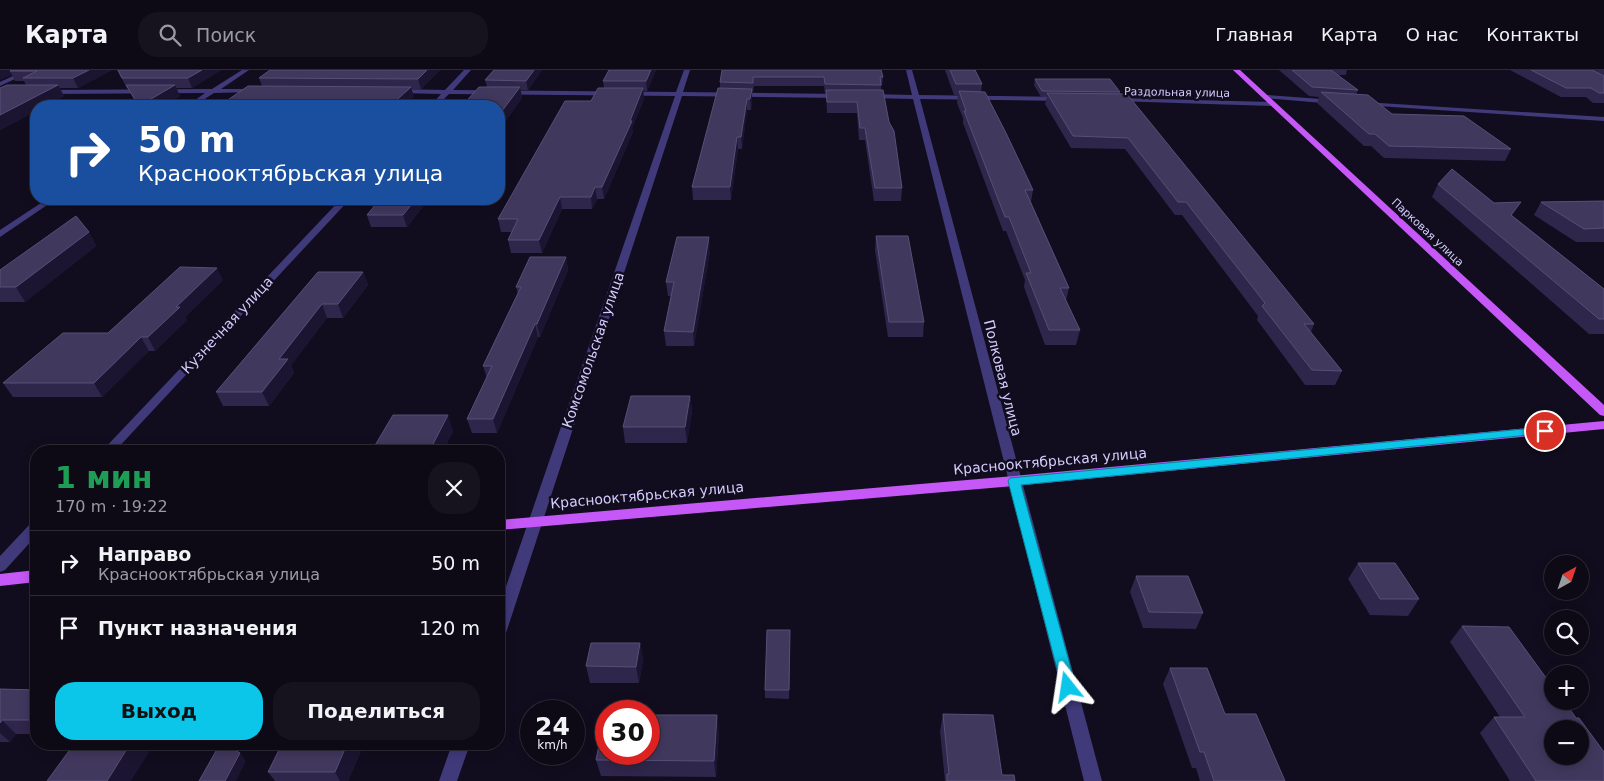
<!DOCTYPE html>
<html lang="ru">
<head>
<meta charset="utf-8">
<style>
  :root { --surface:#0d0a16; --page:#16131f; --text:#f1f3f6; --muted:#9a9aa1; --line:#2d2b35; --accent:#0bc6e9 }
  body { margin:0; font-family:"DejaVu Sans",sans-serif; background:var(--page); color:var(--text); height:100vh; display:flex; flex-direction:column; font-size:19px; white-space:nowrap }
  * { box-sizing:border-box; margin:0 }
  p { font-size:16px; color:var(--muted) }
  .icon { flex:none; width:28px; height:28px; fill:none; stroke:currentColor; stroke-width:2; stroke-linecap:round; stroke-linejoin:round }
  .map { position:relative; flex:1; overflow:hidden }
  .details { position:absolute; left:30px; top:375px; width:475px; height:305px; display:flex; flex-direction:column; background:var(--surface); border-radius:20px; box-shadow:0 2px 12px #0003,0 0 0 1px var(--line) }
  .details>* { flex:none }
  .banner { position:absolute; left:30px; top:30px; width:475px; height:105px; border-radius:20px; box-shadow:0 2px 12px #0003,0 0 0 1px var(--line); background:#1a4fa0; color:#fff; overflow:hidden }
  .needle { width:32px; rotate:40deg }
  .tools { position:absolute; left:1544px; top:485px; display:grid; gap:10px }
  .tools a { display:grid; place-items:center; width:45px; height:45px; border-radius:50%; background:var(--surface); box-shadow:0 2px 12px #0003,0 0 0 1px var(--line); font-size:25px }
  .speed { position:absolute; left:520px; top:630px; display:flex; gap:10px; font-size:25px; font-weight:700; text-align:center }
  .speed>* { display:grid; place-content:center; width:65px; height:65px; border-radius:50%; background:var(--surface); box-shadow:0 2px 12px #0003,0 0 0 1px var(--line); line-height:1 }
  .speed small { font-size:12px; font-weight:400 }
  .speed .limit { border:8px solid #d22; background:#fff; color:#111 }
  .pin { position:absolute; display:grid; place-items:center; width:42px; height:42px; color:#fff; margin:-21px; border:2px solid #fff; border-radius:50%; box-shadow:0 1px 5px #0007 }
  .me { position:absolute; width:55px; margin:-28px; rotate:345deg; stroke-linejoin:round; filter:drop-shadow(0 0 4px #0008) }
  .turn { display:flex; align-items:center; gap:18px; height:105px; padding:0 25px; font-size:22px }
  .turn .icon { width:65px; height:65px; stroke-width:2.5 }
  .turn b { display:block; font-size:35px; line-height:42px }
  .round { display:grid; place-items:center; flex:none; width:52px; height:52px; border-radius:20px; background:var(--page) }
  .head { display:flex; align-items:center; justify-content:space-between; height:85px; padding:0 25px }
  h1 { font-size:30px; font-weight:700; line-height:38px; color:#1e9e55 }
  .cta { display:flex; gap:10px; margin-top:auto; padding:10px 25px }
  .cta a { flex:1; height:58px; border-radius:20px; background:var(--accent); color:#111; font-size:20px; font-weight:700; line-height:58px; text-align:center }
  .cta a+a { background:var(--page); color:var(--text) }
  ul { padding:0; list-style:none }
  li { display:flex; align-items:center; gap:15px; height:65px; padding:0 25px; border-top:1px solid var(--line) }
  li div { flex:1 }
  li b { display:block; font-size:19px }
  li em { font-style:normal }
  header { display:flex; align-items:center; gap:30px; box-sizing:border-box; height:70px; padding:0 25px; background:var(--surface); border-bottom:1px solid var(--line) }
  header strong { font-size:24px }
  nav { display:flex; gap:28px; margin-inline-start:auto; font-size:18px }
  .search { width:350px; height:45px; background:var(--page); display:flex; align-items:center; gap:12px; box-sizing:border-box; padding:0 18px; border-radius:20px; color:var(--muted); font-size:19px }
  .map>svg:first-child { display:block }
</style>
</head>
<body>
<header>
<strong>Карта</strong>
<div class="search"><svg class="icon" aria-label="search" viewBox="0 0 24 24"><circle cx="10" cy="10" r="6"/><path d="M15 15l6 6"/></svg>Поиск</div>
<nav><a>Главная</a><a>Карта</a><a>О нас</a><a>Контакты</a></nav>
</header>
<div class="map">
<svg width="1604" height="711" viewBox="0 0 1604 711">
  <rect width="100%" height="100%" fill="#110d1e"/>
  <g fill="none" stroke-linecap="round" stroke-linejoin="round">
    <path fill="#403a7a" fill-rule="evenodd" d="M26,0H34L0,16V12Z
      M242,0H249L221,19H256L259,21L258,22L214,23L194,36H187L205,23L46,24L43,22L46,20L212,19Z
      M464,0H471L453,20L676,22L684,0H690L683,22L841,24L844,26L841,28L682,26L507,560L505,565L499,566V537L675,26L449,24L437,36H430L441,24L396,23L393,21L396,19L445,20Z
      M906,0H912L919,25L1064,27L1067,29L1064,31L920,29L1102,711H1084L913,29L869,28L866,26L869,24L912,25Z
      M1267,25L1335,30L1338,32L1335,34L1265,28V26Z
      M1116,28L1273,32L1276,34L1273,36L1114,31V29Z
      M1364,32L1604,47V51L1362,35L1361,34Z
      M47,129H56L0,167V160Z
      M341,129H350L115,381H102Z
      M36,452V466L5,500L0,502V486L31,453Z
      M452,674H470L457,711H439Z"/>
    <path fill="#c558f7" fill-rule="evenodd" d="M1233,0H1240L1604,335V346L1600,345Z
      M1604,351V359L1014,416L499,460V450L1014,406Z
      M36,500V512L0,516V504Z"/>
  </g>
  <path fill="#2f264b" d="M0,0H112L78,18H60L64,26L44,36H36V41L0,60V18L26,15L24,11H15L12,5Z
    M117,0H221L192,18H176L180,26L163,36H137L128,18H127Z
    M440,0L421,19H411L414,27L262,16L259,8Z
    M494,0H542L528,20H521L522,28L499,60V36L487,17L485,10Z
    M609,0H656L647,21H643L644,29L632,58L633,62L604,129H597L592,139H562L542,183H511L508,170L512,162H501L498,149L591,31L604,18L603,11Z
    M722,0L883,7L882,16H881V20L902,118L901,131H874L865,70H859L857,43H827L826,23H825L824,16H754L753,22H752V30L751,40H747L742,79H738L731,130H693L692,117L720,18V12Z
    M945,0H975L982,14L981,22L1033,120L1031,132L1069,218L1066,231L1080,260L1076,275H1045L1024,217L1025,210L1006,161H1003L963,53V48L957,33L958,25H954Z
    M1279,0H1347L1346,5H1337L1358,20L1356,25L1392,44L1511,79L1505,91L1384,88L1371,76H1364L1317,33L1319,27L1309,26Z
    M1510,0H1604V33H1593L1586,27H1561Z
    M1035,9L1120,22V24L1314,254L1311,262L1342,301L1335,315H1305L1257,250L1258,246L1182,145H1175L1125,79L1071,78L1045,34L1047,27H1041L1034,15Z
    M1438,114L1494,133L1513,146L1604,219V264H1589L1432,127Z
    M380,129H435H429L407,157H371L367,145Z
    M1604,131V172H1576L1534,145L1541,132Z
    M89,162L96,176L25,232H0V217Z
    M876,166L924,252L923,267H888L875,180Z
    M710,181L694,276H666L664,261L671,226H668L666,212Z
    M566,187L568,200L540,267H538L497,363H472L467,349L487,308L483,296L518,224L516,217Z
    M318,202H363L368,215L343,248H327L291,295L294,303L269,336H223L216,322Z
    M223,210L185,247L187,250L155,281H149L102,327H13L3,313L108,263Z
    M690,326L692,341L687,373H625L623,357Z
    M453,361L443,381H376L374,377Z
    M1358,493L1419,529L1408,546L1370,545L1348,509Z
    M1136,506L1203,543L1196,559L1143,558L1130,522Z
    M1462,556L1576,648L1604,711H1510L1480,663L1494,647H1500L1450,572Z
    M790,568L789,629L765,628V620Z
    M640,573L643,590L639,613H590L586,596Z
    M1170,598L1285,711H1200L1196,698H1192L1163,614Z
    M0,619L36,620V664H16L10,672H0Z
    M943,644L1002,705L1015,711H945L940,661Z
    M719,662L716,707L601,706L596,690Z
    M282,674H364L348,711H275L268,702Z"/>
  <path fill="#1c1531" d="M0,0H22L10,1L12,5L0,10Z
    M89,0H112L78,18L73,8Z
    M202,0H221L192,18L188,8Z
    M427,0H440L421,19L418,9Z
    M534,0H542L528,20L526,11Z
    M651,0H656L647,21L646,11Z
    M58,15L64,26L44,36H36V41L0,60V45Z
    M175,15L180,26L163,36H139Z
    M411,17L414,27L404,36H390Z
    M520,17L522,28L499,60V45Z
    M643,18L644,29L632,58L633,62L604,129L602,117Z
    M752,19V30L751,40L750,29Z
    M747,29V40L742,79L741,67Z
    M737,67L738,79L731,130L730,117Z
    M595,117L597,129L592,139L591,127Z
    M560,127L562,139L542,183L539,170Z
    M416,129H429L407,157L403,145Z
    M1521,132L1513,145L1504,158L1511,145Z
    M89,162L96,176L25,232L16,217Z
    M709,167L710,181L694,276L693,262Z
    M566,187L568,200L540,267L537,254Z
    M217,198L223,210L185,247L187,250L155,281L148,267L176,237Z
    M363,202L368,215L343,248L338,234Z
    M322,234L327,248L291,295L294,303L269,336L262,322L279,289Z
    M535,254L538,267L497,363L493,349Z
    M141,267L149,281L102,327L94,313Z
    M690,326L692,341L687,373L685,357Z
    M448,345L453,361L443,381H433L431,378Z
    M244,375L247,381H239Z
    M640,573L643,590L639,613L636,597Z
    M717,645L719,662L716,707L714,691Z
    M2,650L16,664L10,672L0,663V653Z
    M130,674H151L153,676L131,711H107Z
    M347,674H364L348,711H340L335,702Z
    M240,683L246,691L236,711H225Z"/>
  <path fill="#41385e" stroke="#584f77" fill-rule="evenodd" d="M12,0H89L73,8H23L37,1H10Z
    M118,0H202L188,8H122Z
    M270,0H427L418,9L259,8Z
    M494,0H534L526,11L485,10Z
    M609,0H651L646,11H603Z
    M722,0H881L883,7H880L881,15L825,14L824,7H753V13L720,12Z
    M950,0H975L982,14H956Z
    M1292,0H1331L1358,20L1312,17Z
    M1531,0H1592L1604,6V23H1599L1591,18H1566Z
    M1035,9H1110L1120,22L1042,21Z
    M7,15H58L0,45V18Z
    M126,15H175L139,36Z
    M248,16L411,17L390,36H219Z
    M479,17H520L499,45V36H462Z
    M598,18H643L630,51H632L602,117H595L591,127H560L539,170H508L518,149H498L565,31H591Z
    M718,18L752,19L750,29H747L741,67H737L730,117H692Z
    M826,20H883L889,52L894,61L902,118H875L865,58H860L857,32H827Z
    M959,21L985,22L1006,63L1033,120H1025L1069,218H1060L1080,260H1049L1026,203H1031L1009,147H1005L964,41H966Z
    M1321,22L1368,25L1392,44L1464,46L1511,79L1389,76L1375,64H1369Z
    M1047,23L1127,24L1314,254H1304L1342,301L1312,300L1262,236L1265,233L1186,132H1178L1128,68L1073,66Z
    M1452,99L1494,133L1521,132L1511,145L1604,219V249H1599L1438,114Z
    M380,129H416L403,145H367Z
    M1604,131V158L1584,159L1541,132Z
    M76,146L89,162L16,217H0V200Z
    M876,166H908L924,252H889Z
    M677,167H709L693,262L664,261L674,212H666Z
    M530,187H566L537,254H535L493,349H467L492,296H483L521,217H516Z
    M180,197L217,198L176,237H180L148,267H141L94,313H3L63,263H108Z
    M318,202H363L338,234H322L279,289H288L262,322H216Z
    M631,326H690L685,357H623Z
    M393,345H448L431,378L374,377Z
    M161,375H244L239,381H156Z
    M1358,493H1395L1419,529H1380Z
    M1136,506H1188L1203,543L1149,542Z
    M1462,556L1509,557L1552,616V631H1564L1576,648H1579L1604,682V711H1536L1494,647H1525ZM1552,659H1580V686H1552Z
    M767,560H790L789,620H765Z
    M591,573H640L636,597L586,596Z
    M1170,598H1207L1225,644H1256L1285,711H1214L1204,682H1200Z
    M0,619L36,620V650H2L0,653Z
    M943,644L993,645L1002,705H1014L1015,711H947V704H949Z
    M605,645H606V684H649V645H717L714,691L596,690Z
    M74,674H130L107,711H47Z
    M220,674H224L240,683L225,711H199Z
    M282,674H347L335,702H268Z"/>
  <path fill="#0bc6e9" stroke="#078197" d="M1545,357L1549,358L1551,361L1549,363L1021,415L1076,617L1074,622L1068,624L1063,622L1008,411L1010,408Z"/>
  <g text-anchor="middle" stroke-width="5" stroke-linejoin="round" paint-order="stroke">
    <g font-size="11" fill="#d4ccfd" stroke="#110d1e">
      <text transform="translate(1177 22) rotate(1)" y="4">Раздольная улица</text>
      <text transform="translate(1428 162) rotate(43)" y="4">Парковая улица</text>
    </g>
    <g font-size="14" fill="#d4ccfd" stroke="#110d1e">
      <text transform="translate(227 255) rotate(-47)" y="5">Кузнечная улица</text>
      <text transform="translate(593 280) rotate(-71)" y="5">Комсомольская улица</text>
      <text transform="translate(1003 308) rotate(76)" y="5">Полковая улица</text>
      <text transform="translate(1050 391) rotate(-5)" y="5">Краснооктябрьская улица</text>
      <text transform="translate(647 425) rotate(-5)" y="5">Краснооктябрьская улица</text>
    </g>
  </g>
</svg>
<div class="tools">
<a><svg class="needle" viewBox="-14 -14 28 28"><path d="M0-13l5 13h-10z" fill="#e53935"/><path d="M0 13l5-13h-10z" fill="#9a9aa1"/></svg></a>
<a><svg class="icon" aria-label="search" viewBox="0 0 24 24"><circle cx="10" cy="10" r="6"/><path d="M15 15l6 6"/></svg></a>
<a>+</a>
<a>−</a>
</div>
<div class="speed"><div>24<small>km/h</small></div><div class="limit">30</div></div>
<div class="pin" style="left:1545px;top:361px;background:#d93025"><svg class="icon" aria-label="arrive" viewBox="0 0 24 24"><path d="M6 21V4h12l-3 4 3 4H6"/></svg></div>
<svg class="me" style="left:1068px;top:617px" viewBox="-20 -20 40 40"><path d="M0-17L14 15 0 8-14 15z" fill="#0bc6e9" stroke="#fff" stroke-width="4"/></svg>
<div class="banner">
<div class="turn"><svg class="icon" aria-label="right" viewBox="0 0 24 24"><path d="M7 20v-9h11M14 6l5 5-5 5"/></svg><div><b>50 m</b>Краснооктябрьская улица</div></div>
</div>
<section class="details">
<div class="head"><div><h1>1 мин</h1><p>170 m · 19:22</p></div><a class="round"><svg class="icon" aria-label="close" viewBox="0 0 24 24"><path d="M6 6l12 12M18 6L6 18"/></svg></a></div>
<ul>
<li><svg class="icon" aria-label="right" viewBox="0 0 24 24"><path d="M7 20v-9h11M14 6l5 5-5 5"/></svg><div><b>Направо</b><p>Краснооктябрьская улица</p></div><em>50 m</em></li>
<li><svg class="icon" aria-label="arrive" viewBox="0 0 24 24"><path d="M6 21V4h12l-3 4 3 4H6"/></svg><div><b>Пункт назначения</b></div><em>120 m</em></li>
</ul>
<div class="cta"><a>Выход</a><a>Поделиться</a></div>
</section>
</div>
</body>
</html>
